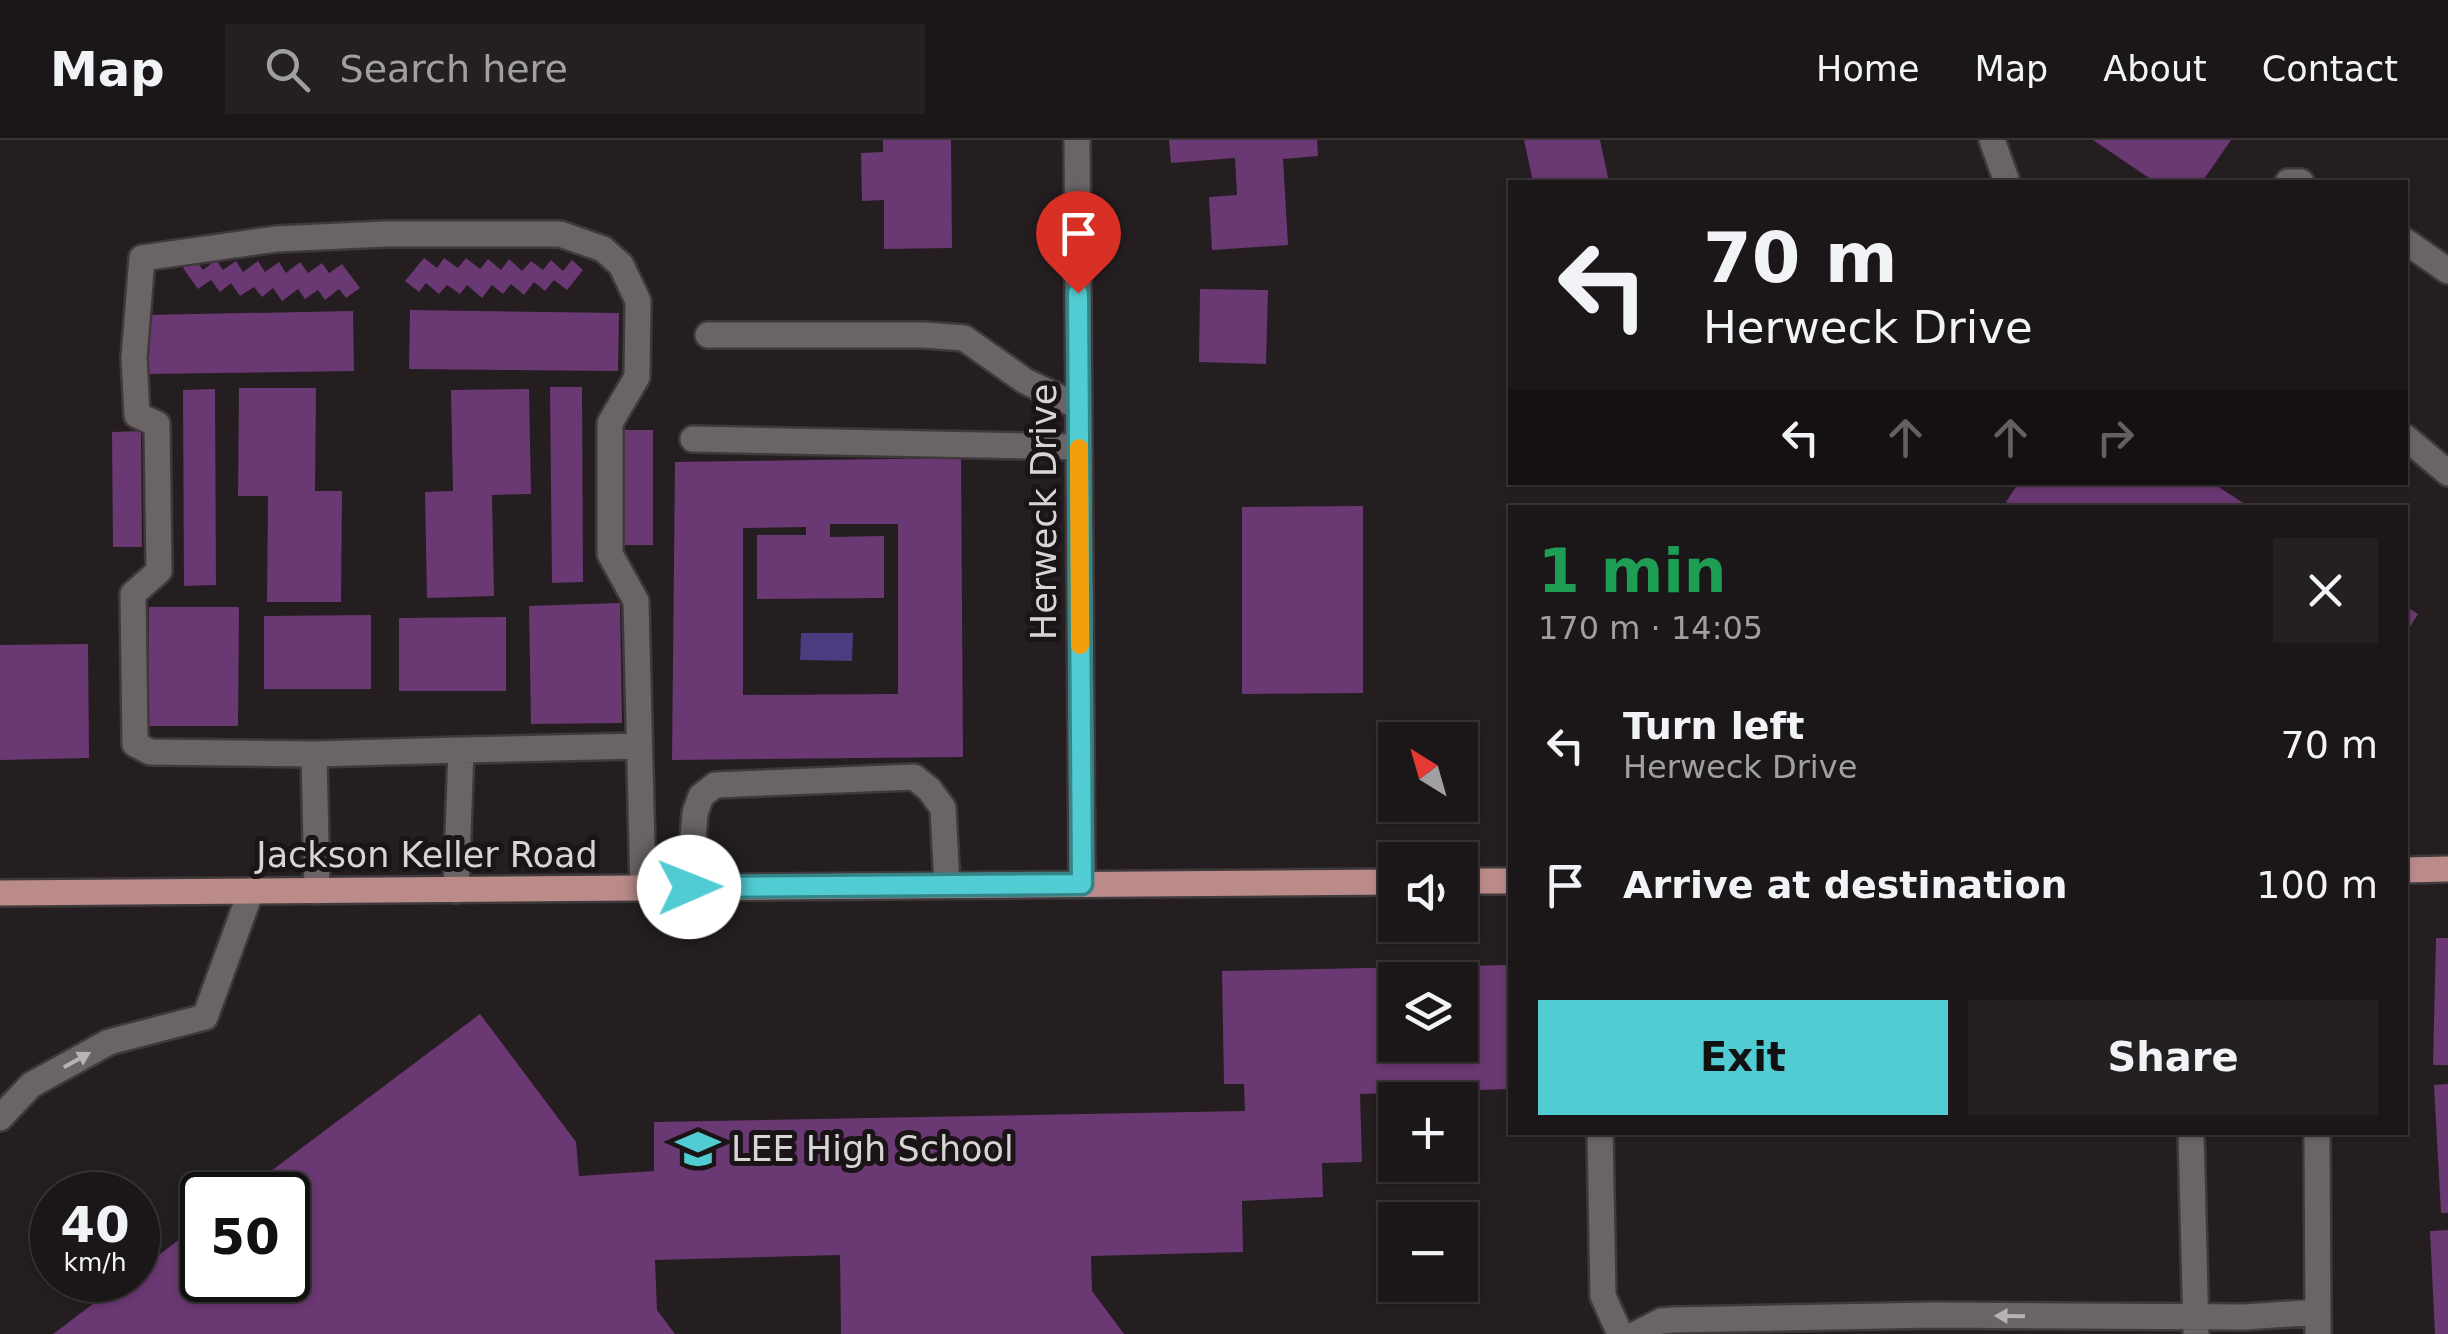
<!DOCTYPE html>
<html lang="en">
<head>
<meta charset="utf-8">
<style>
  :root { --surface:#1b1618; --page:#241f21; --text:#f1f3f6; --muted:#a09fa2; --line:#393537; --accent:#51ccd2 }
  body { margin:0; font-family:"DejaVu Sans",sans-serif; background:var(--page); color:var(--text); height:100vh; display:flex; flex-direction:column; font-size:38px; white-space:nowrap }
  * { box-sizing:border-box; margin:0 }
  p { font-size:32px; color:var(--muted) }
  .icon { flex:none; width:55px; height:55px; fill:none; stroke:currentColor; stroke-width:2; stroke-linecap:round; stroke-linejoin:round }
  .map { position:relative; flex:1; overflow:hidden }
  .panel { position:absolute; left:1508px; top:365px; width:900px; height:630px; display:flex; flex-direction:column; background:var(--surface); border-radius:0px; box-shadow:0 2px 8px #0004,0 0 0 2px var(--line) }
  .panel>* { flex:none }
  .top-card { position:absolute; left:1508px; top:40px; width:900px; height:305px; border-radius:0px; box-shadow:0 2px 8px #0004,0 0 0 2px var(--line); background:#1b1618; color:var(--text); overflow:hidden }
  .needle { width:65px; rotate:323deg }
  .fabs { position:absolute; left:1378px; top:582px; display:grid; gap:20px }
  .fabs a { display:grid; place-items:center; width:100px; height:100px; border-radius:0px; background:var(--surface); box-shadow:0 2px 8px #0004,0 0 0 2px var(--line); font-size:50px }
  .speed { position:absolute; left:30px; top:1032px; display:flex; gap:20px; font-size:50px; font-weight:700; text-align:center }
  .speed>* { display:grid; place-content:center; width:130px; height:130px; border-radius:50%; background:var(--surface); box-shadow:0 2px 8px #0004,0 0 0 2px var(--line); line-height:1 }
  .speed small { font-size:25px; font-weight:400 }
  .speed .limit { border:5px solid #111; border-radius:15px; background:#fff; color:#111 }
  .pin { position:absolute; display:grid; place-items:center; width:85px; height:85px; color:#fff; margin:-102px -42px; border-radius:50% 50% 50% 0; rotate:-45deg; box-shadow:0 0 10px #0007 }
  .pin .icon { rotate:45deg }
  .me { position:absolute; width:110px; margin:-55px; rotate:89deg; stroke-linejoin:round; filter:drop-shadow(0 0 8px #0008) }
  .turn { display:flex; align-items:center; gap:35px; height:210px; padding:0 30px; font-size:45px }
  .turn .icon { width:130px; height:130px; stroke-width:2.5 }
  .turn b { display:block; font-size:70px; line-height:85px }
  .lanes { display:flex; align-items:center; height:95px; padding:0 30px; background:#0003; justify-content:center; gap:50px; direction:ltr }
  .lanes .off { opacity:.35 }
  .round { display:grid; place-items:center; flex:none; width:105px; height:105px; border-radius:0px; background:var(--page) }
  .summary { display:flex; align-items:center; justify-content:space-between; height:170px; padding:0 30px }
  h1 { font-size:60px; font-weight:700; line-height:75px; color:#1e9e55 }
  .button { display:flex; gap:20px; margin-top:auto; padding:20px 30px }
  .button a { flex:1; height:115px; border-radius:0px; background:var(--accent); color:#111; font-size:40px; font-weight:700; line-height:115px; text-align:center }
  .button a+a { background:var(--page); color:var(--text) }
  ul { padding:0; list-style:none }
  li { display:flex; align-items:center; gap:30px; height:140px; padding:0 30px }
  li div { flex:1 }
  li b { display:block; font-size:38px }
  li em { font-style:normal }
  header { display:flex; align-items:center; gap:60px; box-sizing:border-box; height:140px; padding:0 50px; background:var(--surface); border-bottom:2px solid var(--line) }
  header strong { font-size:48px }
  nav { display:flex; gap:55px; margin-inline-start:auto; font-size:35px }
  .search { width:700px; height:90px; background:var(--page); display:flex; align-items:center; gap:25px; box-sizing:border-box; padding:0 35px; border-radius:0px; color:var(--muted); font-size:38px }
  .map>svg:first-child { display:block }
</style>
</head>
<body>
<header>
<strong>Map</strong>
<div class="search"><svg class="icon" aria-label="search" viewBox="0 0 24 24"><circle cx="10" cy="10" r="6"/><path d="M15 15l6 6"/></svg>Search here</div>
<nav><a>Home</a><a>Map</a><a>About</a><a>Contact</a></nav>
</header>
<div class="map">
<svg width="2448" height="1194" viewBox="0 0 2448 1194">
  <rect width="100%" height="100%" fill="#241e20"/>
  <path fill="#4b3b7f" d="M801,493H853L852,521L800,520Z"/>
  <path fill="#6a3872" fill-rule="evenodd" d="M883,0H951L952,108L884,109V60L862,61L861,13L883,12Z
    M1169,0H1317L1318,16L1283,19L1288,105L1212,110L1209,57L1237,55L1235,18L1171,23Z
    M1524,0H1600L1609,42H1533Z
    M2093,0H2231L2202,42H2155Z
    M424,118L437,128L444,118L458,128L466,118L480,129L488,119L501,130L509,119L522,131L531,121L543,130L551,120L563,131L572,120L583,130L567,150L554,140L545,151L534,142L524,155L511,144L503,154L492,145L482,158L467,145L460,154L447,145L439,154L426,143L419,152L405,141Z
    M195,119L203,130L216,120L223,130L236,121L243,132L258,121L265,132L279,122L286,133L300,122L308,133L322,123L329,133L342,124L360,148L346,158L339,149L325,160L318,150L305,159L298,149L282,161L273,148L262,157L254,147L240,156L231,143L220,152L211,140L198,149L183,128Z
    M1200,149L1268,150L1266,224L1199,222Z
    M410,170L619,173L618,231L409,229Z
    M353,171L354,231L145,234V175Z
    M550,247H582L583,442L552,443Z
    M239,248H316L315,351H342L341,462H267L268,356H238Z
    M215,249L216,445L184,446L183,250Z
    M529,249L531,354L492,355L494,456L427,458L425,352L453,351L451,250Z
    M621,290H653V405H620Z
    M141,291L142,407H113L112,292Z
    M961,318L963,617L672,620L675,322ZM830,384H898V554L743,555V388L806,387V395H757V459L884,458V396L830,397Z
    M2019,342H2211L2251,368H2015L2006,362Z
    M1363,366V553L1242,554V367Z
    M620,463L622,583L531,584L529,466Z
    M2405,466L2418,474L2405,495Z
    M149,467H239L238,586H148Z
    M371,475V549H264V476Z
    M506,477V551H399V478Z
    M88,504L89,618L0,620V505Z
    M2436,798H2448V925H2433Z
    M1510,825V949L1360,954L1362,1022L1322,1023L1323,1057L1242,1061L1243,1112L1091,1116L1092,1151L1124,1194H841L840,1115L655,1120L657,1170L675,1194H53L125,1140H138V1131L202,1082V1140H288V1055H239L480,874L576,1002L579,1036L654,1031V982L1245,971L1244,944H1224L1222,831ZM1395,840H1460V905H1395Z
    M2448,944V1073H2441L2434,945Z
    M2448,1090V1194H2435L2430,1091Z"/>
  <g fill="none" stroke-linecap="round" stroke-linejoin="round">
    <g stroke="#3e393b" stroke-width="30">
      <path id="minor" d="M1077,0L1082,744
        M1992,0L2007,42
        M2288,42H2301
        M2405,101L2448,131
        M708,195H924L964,198L1025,241L1079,267
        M2405,297L2448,333
        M693,299L1079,307
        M461,610L639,606
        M314,614L317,751
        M689,747L695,673L701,656L715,645L914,637L929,649L943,668L947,745
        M456,750L461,610L314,614L150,612L135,604L133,454L159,431L157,284L137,275L134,218L142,118L276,99L385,94H560L603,109L621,125L638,161L637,237L610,283V414L636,461L643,748
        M0,978L31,945L109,902L205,877L251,751
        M1600,992L1603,1156L1620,1194
        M2191,992L2196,1194
        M2317,992L2318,1194
        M1636,1194L1661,1181L1673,1180L1934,1175L2245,1177L2318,1172"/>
    </g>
    <g stroke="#3e393b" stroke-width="30">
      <path id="major" d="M2405,730L2448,729
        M1460,741H1510
        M0,753L1395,742"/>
    </g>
    <use href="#minor" stroke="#6b6467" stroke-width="25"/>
    <use href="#major" stroke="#bb8b8a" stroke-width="25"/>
  </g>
  <defs><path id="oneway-solid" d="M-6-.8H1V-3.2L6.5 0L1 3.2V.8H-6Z" transform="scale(2.5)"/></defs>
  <g fill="#b7b2b4">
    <use href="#oneway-solid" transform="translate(77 920) rotate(-29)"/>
    <use href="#oneway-solid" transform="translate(2010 1176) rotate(-179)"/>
  </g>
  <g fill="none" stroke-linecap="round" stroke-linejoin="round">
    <g stroke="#358588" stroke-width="25">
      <path id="route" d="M689,747L1082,744L1078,153"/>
    </g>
    <use href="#route" stroke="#51ccd2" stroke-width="18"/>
    <path stroke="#f59e0b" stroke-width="18" d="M1079,308L1080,505"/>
  </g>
  <defs>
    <g id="school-bare" transform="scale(3.45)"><path d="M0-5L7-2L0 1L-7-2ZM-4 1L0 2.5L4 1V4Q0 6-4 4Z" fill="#51ccd2" stroke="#1b1417" stroke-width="2.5" paint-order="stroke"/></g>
  </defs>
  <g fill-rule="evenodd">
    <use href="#school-bare" x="698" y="1009"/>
  </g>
  <g text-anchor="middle" stroke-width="10" stroke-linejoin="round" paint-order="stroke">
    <g font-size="35" fill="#d8d3d5" stroke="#1b1417">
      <text transform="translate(1044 372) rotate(-90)" y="12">Herweck Drive</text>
      <text x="427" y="727">Jackson Keller Road</text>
    </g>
    <g font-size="35" fill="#d8d3d5" stroke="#1b1417" text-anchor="start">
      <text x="731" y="1021">LEE High School</text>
    </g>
  </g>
</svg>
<div class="fabs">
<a><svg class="needle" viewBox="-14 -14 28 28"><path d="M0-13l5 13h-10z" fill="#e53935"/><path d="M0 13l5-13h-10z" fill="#a09fa2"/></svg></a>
<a><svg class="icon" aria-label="sound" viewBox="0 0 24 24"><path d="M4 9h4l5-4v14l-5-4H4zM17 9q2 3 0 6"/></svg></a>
<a><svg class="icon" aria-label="layers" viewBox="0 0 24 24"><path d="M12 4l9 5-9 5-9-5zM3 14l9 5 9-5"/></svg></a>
<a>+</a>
<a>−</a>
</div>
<div class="speed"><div>40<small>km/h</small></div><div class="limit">50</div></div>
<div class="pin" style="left:1078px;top:153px;background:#d93025"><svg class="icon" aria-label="arrive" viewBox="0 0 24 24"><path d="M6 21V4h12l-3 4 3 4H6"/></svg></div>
<svg class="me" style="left:689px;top:747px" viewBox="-20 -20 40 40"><circle r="19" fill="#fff"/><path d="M0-13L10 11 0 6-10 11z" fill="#51ccd2"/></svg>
<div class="top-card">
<div class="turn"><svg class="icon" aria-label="left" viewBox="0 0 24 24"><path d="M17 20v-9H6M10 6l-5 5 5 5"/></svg><div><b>70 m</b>Herweck Drive</div></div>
<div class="lanes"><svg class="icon" aria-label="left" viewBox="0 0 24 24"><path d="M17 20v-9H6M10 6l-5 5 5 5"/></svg><svg class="icon off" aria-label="ahead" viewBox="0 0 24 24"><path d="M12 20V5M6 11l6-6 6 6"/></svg><svg class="icon off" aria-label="ahead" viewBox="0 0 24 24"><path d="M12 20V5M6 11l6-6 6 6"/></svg><svg class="icon off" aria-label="right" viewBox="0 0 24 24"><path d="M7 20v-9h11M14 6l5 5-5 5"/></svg></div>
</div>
<section class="panel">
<div class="summary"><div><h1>1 min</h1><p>170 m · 14:05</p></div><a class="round"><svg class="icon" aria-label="close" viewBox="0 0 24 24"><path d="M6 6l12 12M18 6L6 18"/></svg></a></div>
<ul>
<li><svg class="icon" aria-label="left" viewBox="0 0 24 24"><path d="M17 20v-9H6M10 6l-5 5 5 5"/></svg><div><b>Turn left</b><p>Herweck Drive</p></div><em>70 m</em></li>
<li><svg class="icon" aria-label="arrive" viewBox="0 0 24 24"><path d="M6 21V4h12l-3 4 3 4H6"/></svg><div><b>Arrive at destination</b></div><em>100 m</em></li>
</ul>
<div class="button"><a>Exit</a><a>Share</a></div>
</section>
</div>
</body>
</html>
